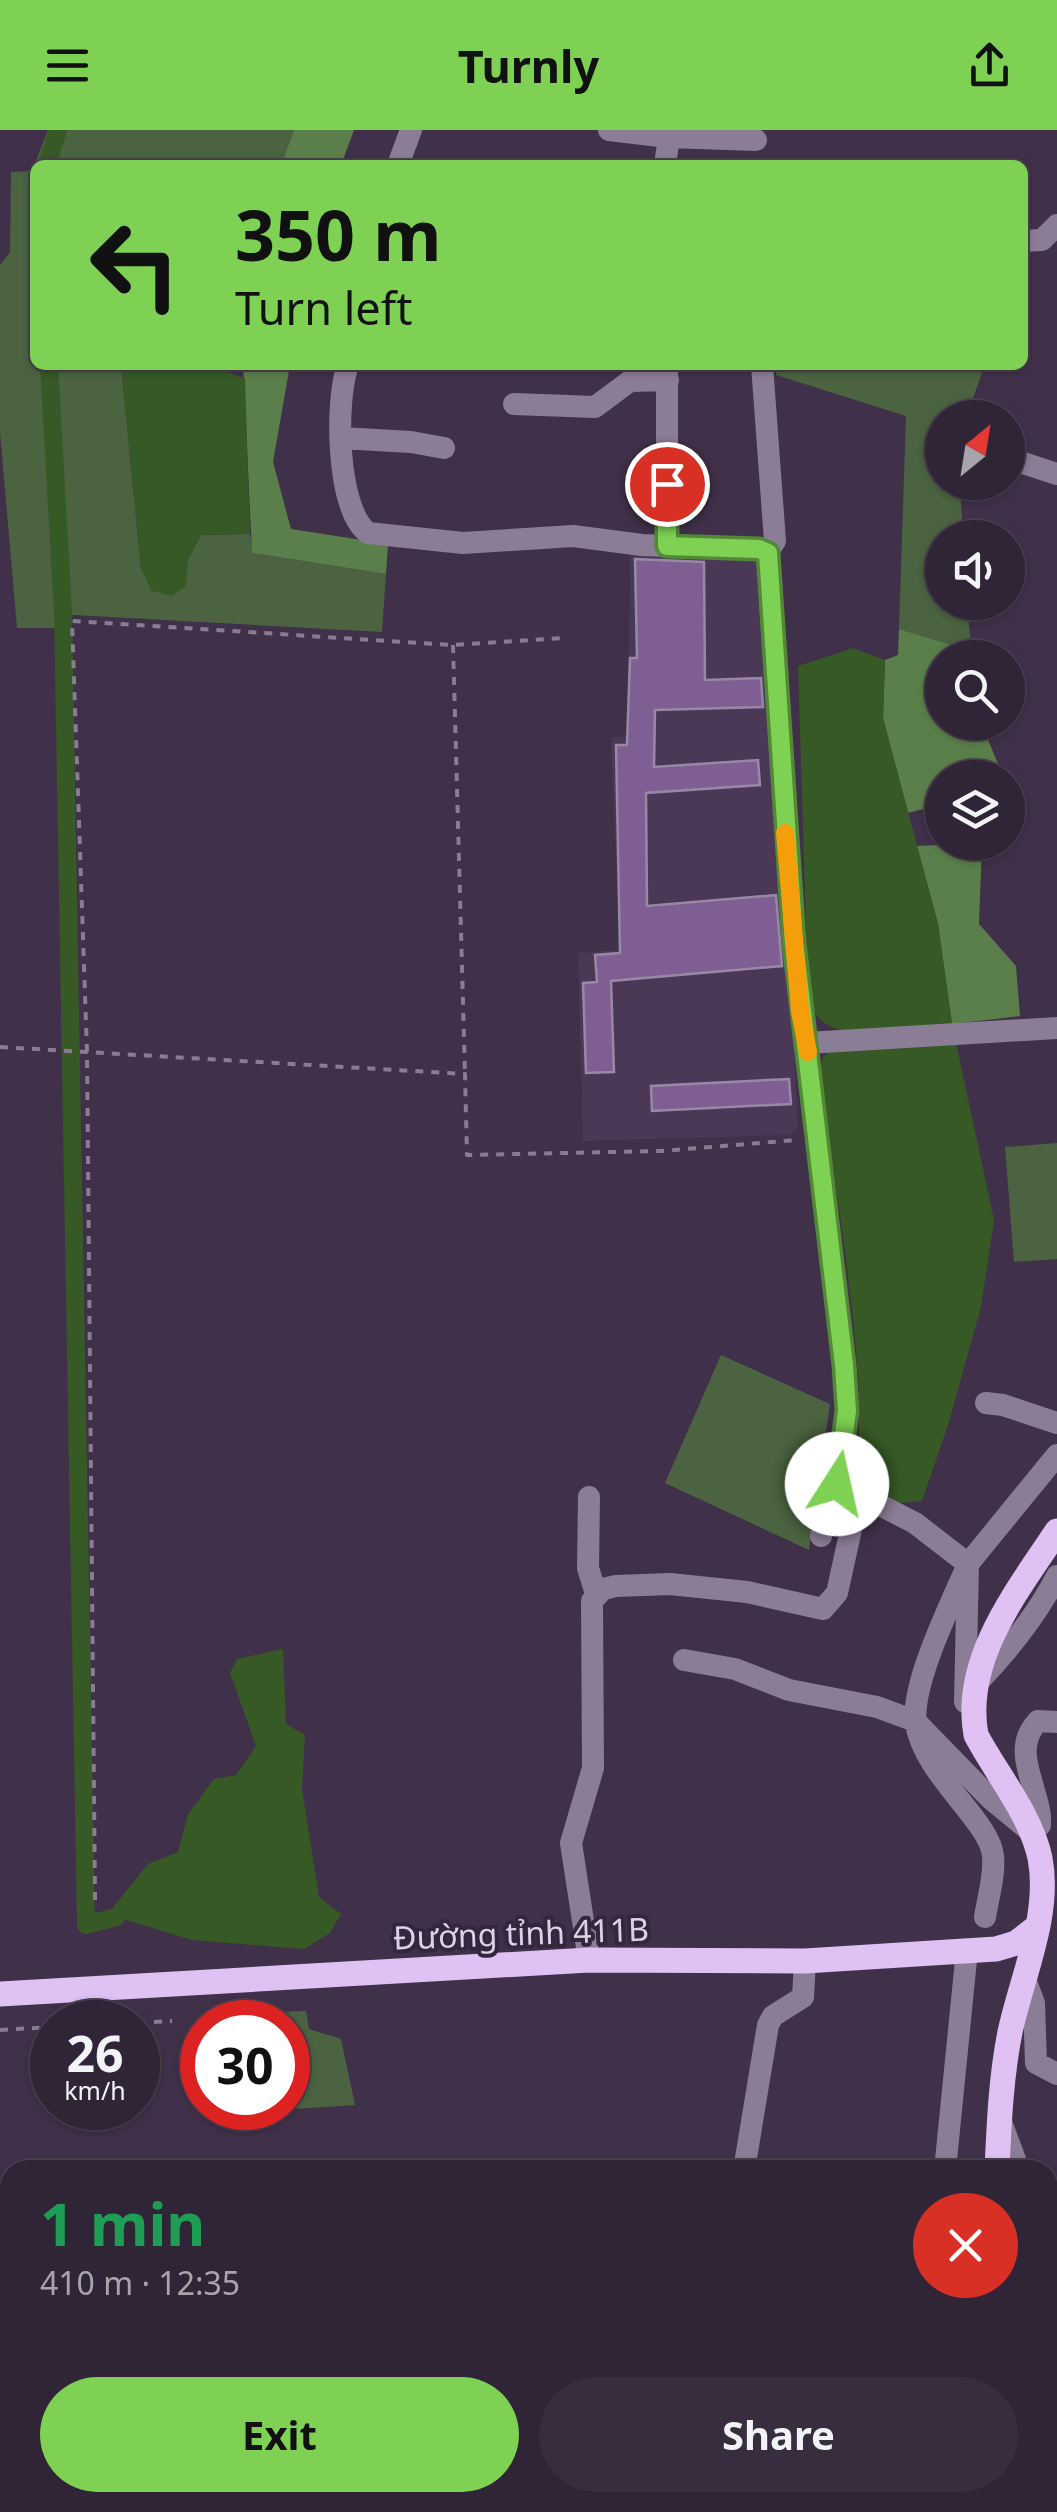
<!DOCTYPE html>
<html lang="en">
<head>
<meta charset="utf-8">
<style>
  :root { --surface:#302437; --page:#382c3f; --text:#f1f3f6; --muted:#a8a4ad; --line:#4b4152; --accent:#7ed153 }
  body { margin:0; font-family:"Noto Sans",sans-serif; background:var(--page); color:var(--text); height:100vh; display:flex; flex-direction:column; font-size:38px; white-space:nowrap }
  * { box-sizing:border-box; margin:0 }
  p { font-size:32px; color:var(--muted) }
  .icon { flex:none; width:55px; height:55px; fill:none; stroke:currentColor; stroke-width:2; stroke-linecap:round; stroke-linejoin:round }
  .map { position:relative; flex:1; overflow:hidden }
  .sheet { position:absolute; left:0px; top:2030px; width:1058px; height:352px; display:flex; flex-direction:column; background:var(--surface); border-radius:30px 30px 0 0; box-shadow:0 2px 8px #0004,0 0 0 2px var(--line) }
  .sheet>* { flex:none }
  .guide { position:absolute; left:30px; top:30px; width:998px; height:210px; border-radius:15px; box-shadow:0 2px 8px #0004,0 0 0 2px var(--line); background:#7ed153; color:#111; overflow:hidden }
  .needle { width:65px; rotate:30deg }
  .fabs { position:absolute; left:925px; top:270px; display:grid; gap:20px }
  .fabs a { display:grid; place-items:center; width:100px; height:100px; border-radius:50%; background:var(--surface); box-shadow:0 2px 8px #0004,0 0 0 2px var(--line); font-size:50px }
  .speed { position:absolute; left:30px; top:1870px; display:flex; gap:20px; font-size:50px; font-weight:700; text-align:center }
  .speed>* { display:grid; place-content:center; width:130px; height:130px; border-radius:50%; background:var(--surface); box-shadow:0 2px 8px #0004,0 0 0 2px var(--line); line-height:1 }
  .speed small { font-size:25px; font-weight:400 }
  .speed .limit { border:15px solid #d22; background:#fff; color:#111 }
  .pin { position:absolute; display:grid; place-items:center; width:85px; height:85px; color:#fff; margin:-42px; border:5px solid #fff; border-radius:50%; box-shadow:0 2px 10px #0007 }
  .me { position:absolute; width:110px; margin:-55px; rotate:10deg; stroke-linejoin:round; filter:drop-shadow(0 0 8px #0008) }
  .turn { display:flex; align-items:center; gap:35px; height:210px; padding:0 40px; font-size:45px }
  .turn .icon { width:130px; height:130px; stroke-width:2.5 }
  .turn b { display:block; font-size:70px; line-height:85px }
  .round { display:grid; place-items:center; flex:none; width:105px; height:105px; border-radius:52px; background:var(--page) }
  .headline { display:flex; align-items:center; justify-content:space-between; height:170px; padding:0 40px }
  h1 { font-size:60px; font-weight:700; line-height:75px; color:#1e9e55 }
  .primary-button { display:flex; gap:20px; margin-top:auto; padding:20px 40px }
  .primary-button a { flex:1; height:115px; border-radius:60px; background:var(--accent); color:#111; font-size:40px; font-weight:700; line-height:115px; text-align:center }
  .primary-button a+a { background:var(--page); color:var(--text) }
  header { display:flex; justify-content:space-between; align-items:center; height:130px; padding:0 40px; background:var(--accent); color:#111; font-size:45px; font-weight:700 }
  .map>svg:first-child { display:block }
</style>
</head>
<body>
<header><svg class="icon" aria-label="menu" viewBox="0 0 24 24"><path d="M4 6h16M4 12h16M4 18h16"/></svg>Turnly<svg class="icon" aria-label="share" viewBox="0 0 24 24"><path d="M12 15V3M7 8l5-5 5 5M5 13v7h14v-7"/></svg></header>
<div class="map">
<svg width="1057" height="2382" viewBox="0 0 1057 2382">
  <rect width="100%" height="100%" fill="#403049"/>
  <path fill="#4b3857" d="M630,421L761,428L788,804L798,996L790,1005L583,1011L578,823L620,820L611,608L628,605Z"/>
  <path fill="#4b6340" d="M48,0H294L281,35H35V235H121L141,438L152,461L188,429L201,405L250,404L253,423L386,444L382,502L56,484V498H17L0,302V135L10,122L11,42L32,41Z
    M776,235H985L966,287L942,288V352L960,353L963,407L942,408V472L967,473L972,527H953L952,515L899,499L906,286L776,245Z
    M1057,1013V1129L1014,1132L1005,1017Z
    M721,1225L830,1274L809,1420L665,1353Z
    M306,1881L309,1899L341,1909L355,1975L219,1984L216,1978H288V1892H277L275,1882Z"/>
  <path fill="#5b7f4a" d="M294,0H354L341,35H281Z
    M243,235H290L273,332L291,399L388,414L386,444L252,423Z
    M899,499L952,515L953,527L942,528V592L981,593L1001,641L993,647L942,648V674L908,683L883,588L885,530L898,525Z
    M982,713L979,794L1016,836L1020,886L952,894L938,794L917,716Z"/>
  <path fill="#375926" d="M121,235H207L245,248L250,404L201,405L188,429L186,456L172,466L152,461L141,438Z
    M853,518L885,530L883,588L938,794L952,894L842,901C819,893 814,886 808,863L798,536Z
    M955,908L994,1090L981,1177L949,1292L922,1371L899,1373L865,1354C855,1319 861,1284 858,1248C851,1146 834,1045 819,944L823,927L835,917Z
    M283,1519L286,1594L305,1605L302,1659L319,1767L341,1784L330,1803L304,1819L192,1810L116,1787L114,1776L148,1734L178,1722L188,1684L214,1649L236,1645L256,1616L230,1543L237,1529Z"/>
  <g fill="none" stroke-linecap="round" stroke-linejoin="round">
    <path stroke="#375926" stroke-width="18" d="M47,35L58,0
      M49,235L63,482L86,1795L116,1787"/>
  </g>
  <path fill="#7f5f93" stroke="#9988a5" stroke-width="2.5" d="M635,429L704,432L705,550L761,548L763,577L655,580L654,637L758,630L760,655L646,663L647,776L776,765L782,836L611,851L614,942L586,943L583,853L597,852L595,825L620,823L616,615H627L630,528H637Z
    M789,949L791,974L652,981L651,956Z"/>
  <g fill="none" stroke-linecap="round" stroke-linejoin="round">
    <path stroke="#8a7d92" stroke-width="4" stroke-dasharray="8 8" stroke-linecap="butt" d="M453,515L465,944
      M0,917L465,944L467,1025L662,1021L796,1010
      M95,1770L87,922L72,491L453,515L563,508
      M138,1893L172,1891
      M0,1900L52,1897
      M0,2330L10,2331
      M120,2372L121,2382"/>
    <path stroke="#8b7d95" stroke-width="22" d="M609,0L668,7L756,10
      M398,35L411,0
      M665,35L670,0
      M1022,111L1042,110L1057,95
      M348,235C335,270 336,379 368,403L463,413L573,406L642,415L759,419L767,423L794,813L844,1235L847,1281L837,1353L915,1393L968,1434C952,1472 910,1555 916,1594C925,1646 990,1691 993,1726C995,1745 988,1768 985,1787
      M762,235L775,411L767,423
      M514,274L595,277L630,251L668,250
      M341,308L411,312L444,318
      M1008,316L1011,302
      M1008,328L1057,344
      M667,416V235
      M807,913L1057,898
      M986,1273L1003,1275L1057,1293
      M589,1367L588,1438L596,1464
      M821,1406L837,1353
      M684,1530L735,1539L789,1560L877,1577L915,1591L991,1669L1030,1701L1040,1695V1686C1036,1652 1011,1619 1038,1591L1057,1592
      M977,1553C1009,1520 1036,1486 1057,1446
      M965,1572L968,1434L1057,1325
      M589,1830L571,1713L593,1638L592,1471L603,1459L616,1456L670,1454L747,1462L823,1479L837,1463L859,1363
      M1024,1846L1034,1873L1036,1933L1057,1944
      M1001,1992L1019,2040
      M744,2040L768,1895L773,1886L803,1867L805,1831
      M945,2040L967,1820
      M1048,2076L1057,2079
      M1048,2288L1057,2292
      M880,2382L882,2372"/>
    <path stroke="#dfc1f3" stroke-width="25" d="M0,1864L589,1830L805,1831L996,1819L1016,1813L1038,1796
      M997,2040C999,1994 1001,1947 1010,1902C1022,1846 1051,1785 1040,1728C1031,1685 996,1643 976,1605C962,1529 1018,1460 1057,1401
      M930,2382L931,2372"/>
  </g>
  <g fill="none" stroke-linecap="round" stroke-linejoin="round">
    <g stroke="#528836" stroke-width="25">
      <path id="route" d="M667,354V416L759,419L768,423L794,813L844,1235L847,1281L837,1354"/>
    </g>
    <use href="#route" stroke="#7ed153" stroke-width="18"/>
    <path stroke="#f59e0b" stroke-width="18" d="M785,703L800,881L808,922"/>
  </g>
  <g text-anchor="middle" stroke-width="8" stroke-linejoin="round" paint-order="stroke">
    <g font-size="32" fill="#dcd2e2" stroke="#35263f">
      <text transform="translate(521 1804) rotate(-2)" y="11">Đường tỉnh 411B</text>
    </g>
  </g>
</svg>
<div class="fabs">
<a><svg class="needle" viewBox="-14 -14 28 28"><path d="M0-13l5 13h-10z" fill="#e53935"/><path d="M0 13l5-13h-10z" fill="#a8a4ad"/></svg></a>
<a><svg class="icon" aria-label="sound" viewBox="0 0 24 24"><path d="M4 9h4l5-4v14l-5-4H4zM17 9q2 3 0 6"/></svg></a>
<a><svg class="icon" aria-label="search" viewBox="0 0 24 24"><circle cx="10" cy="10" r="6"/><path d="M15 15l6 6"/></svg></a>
<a><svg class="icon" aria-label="layers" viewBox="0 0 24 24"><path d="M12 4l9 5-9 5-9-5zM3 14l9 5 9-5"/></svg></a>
</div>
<div class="speed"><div>26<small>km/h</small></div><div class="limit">30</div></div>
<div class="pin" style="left:667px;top:354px;background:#d93025"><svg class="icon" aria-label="arrive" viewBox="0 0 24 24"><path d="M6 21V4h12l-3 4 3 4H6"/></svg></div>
<svg class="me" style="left:837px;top:1354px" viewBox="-20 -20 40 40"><circle r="19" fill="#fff"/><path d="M0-13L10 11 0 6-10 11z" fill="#7ed153"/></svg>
<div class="guide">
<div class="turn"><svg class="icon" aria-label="left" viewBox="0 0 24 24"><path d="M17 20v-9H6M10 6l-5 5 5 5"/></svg><div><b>350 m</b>Turn left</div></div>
</div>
<section class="sheet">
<div class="headline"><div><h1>1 min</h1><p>410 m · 12:35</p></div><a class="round" style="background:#d93025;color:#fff"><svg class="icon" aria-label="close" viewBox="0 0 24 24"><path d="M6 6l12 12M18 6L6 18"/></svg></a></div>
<div class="primary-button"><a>Exit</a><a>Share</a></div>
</section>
</div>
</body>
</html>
